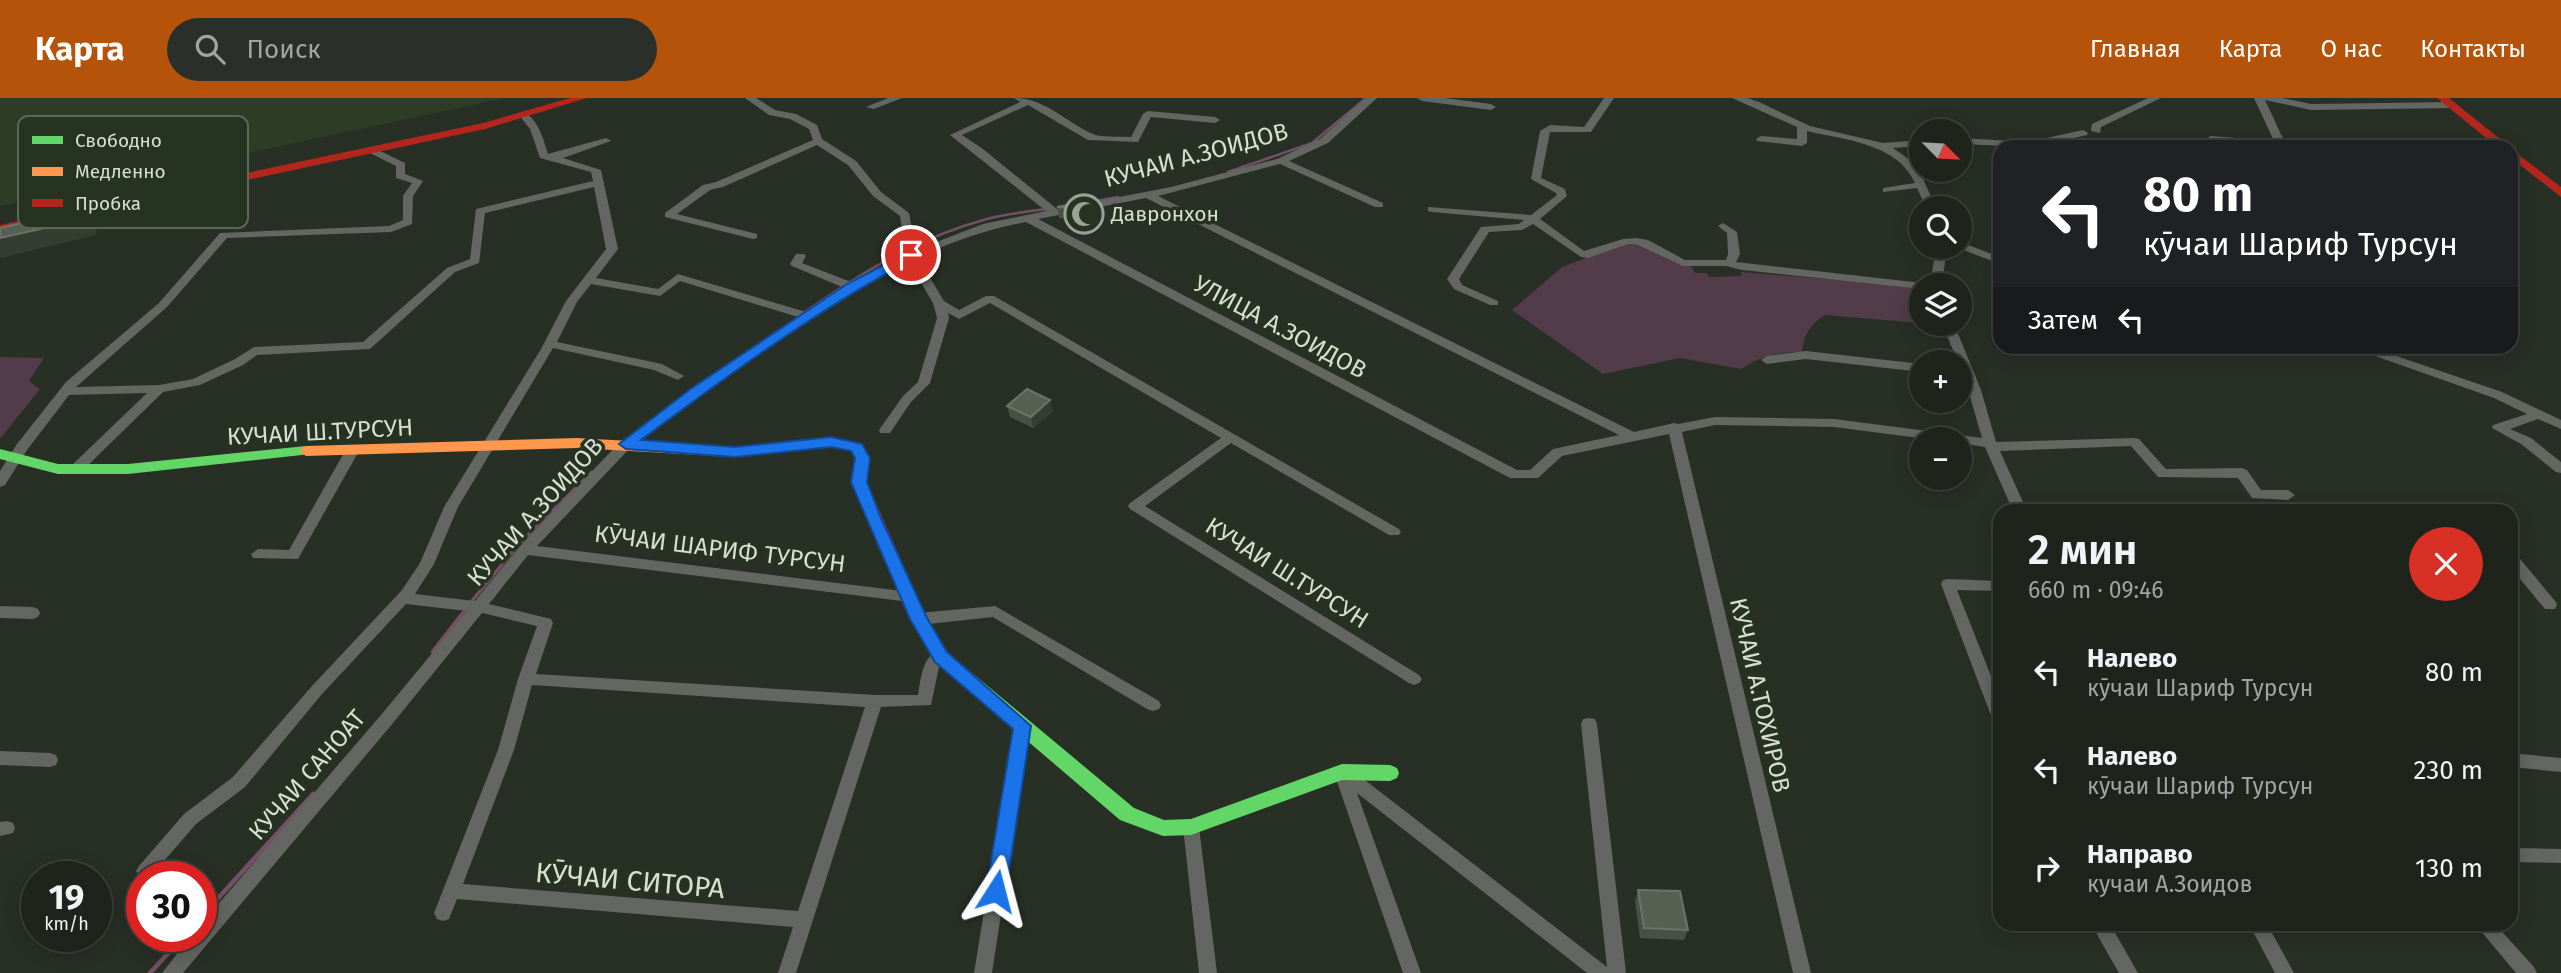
<!DOCTYPE html>
<html lang="ru">
<head>
<meta charset="utf-8">
<style>
  :root { --surface:#1e231c; --page:#2b2f29; --text:#f1f3f6; --muted:#a1a4a3; --line:#3c403b; --accent:#b45309 }
  body { margin:0; font-family:"Fira Sans",sans-serif; background:var(--page); color:var(--text); height:100vh; display:flex; flex-direction:column; font-size:26px; white-space:nowrap }
  * { box-sizing:border-box; margin:0 }
  p { font-size:23px; color:var(--muted) }
  .icon { flex:none; width:38px; height:38px; fill:none; stroke:currentColor; stroke-width:2; stroke-linecap:round; stroke-linejoin:round }
  .map { position:relative; flex:1; overflow:hidden }
  .panel { position:absolute; left:1993px; top:406px; width:525px; height:427px; display:flex; flex-direction:column; background:var(--surface); border-radius:21px; box-shadow:0 4px 18px #0003,0 0 0 2px var(--line) }
  .panel>* { flex:none }
  .top-card { position:absolute; left:1993px; top:42px; width:525px; height:214px; border-radius:21px; box-shadow:0 4px 18px #0003,0 0 0 2px var(--line); background:#202124; color:#fff; overflow:hidden }
  .needle { width:46px; rotate:114deg }
  .tools { position:absolute; left:1909px; top:21px; display:grid; gap:14px }
  .tools a { display:grid; place-items:center; width:63px; height:63px; border-radius:50%; background:var(--surface); box-shadow:0 4px 18px #0003,0 0 0 2px var(--line); font-size:35px }
  .speed { position:absolute; left:21px; top:763px; display:flex; gap:14px; font-size:35px; font-weight:700; text-align:center }
  .speed>* { display:grid; place-content:center; width:91px; height:91px; border-radius:50%; background:var(--surface); box-shadow:0 4px 18px #0003,0 0 0 2px var(--line); line-height:1 }
  .speed small { font-size:18px; font-weight:400 }
  .speed .limit { border:10px solid #d22; background:#fff; color:#111 }
  .pin { position:absolute; display:grid; place-items:center; width:60px; height:60px; color:#fff; margin:-30px; border:4px solid #fff; border-radius:50%; box-shadow:0 2px 7px #0007 }
  .me { position:absolute; width:77px; margin:-38px; rotate:9deg; stroke-linejoin:round; filter:drop-shadow(0 0 5px #0008) }
  .turn { display:flex; align-items:center; gap:24px; height:147px; padding:0 35px; font-size:32px }
  .turn .icon { width:91px; height:91px; stroke-width:2.5 }
  .turn b { display:block; font-size:49px; line-height:60px }
  .then { display:flex; align-items:center; height:66px; padding:0 35px; background:#0003; gap:14px; font-size:26px }
  .round { display:grid; place-items:center; flex:none; width:74px; height:74px; border-radius:37px; background:var(--page) }
  .head { display:flex; align-items:center; justify-content:space-between; height:119px; padding:0 35px }
  h1 { font-size:42px; font-weight:600; line-height:52px }
  ul { padding:0; list-style:none }
  li { display:flex; align-items:center; gap:21px; height:98px; padding:0 35px }
  li div { flex:1 }
  li b { display:block; font-size:26px }
  li em { font-style:normal }
  header { display:flex; align-items:center; gap:42px; box-sizing:border-box; height:98px; padding:0 35px; background:var(--accent); color:#fff }
  header strong { font-size:33px }
  nav { display:flex; gap:38px; margin-inline-start:auto; font-size:24px }
  .search { width:490px; height:63px; background:var(--page); display:flex; align-items:center; gap:18px; box-sizing:border-box; padding:0 24px; border-radius:38px; color:var(--muted); font-size:26px }
  .map>svg:first-child { display:block }
</style>
</head>
<body>
<header>
<strong>Карта</strong>
<div class="search"><svg class="icon" aria-label="search" viewBox="0 0 24 24"><circle cx="10" cy="10" r="6"/><path d="M15 15l6 6"/></svg>Поиск</div>
<nav><a>Главная</a><a>Карта</a><a>О нас</a><a>Контакты</a></nav>
</header>
<div class="map">
<svg width="2561" height="875" viewBox="0 0 2561 875">
  <rect width="100%" height="100%" fill="#282f25"/>
  <path fill="#2d3c25" d="M0,0H506L0,108Z"/>
  <path fill="#533c49" d="M1629,144H1641L1692,169L1695,175H1707L1709,179L1742,178L1741,174L1921,189V225L1825,217C1810,226 1804,237 1802,254C1778,254 1761,258 1741,271L1680,260L1603,276L1512,212L1562,169Z
    M0,259L44,260L29,283L40,291L0,341Z"/>
  <g fill="none" stroke-linecap="round" stroke-linejoin="round">
    <path stroke="#735065" stroke-width="2.5" d="M1228,74L1312,45L1366,0
      M1091,104L1118,99
      M802,216C859,176 919,139 987,121C1006,116 1026,114 1045,111
      M779,233L790,225"/>
    <path stroke="#735065" stroke-width="3.5" d="M659,317L782,231
      M471,504L518,447L592,374
      M459,520L467,510"/>
    <path stroke="#735065" stroke-width="4.5" d="M433,554L461,518
      M201,819L313,696
      M150,875L184,838"/>
    <path fill="#646662" fill-rule="evenodd" d="M745,0H756L775,12L796,16L817,27L822,41L856,63L881,94L909,115L916,152L983,126L1046,113L950,37L1020,4L1014,0C1046,0 1065,24 1093,36C1103,40 1119,38 1131,39L1143,16L1148,13L1215,19L1220,22L1215,25L1151,19L1138,44L1088,42L1028,7L962,37L983,51L1057,111L1171,89L1277,61L1320,41L1366,0H1377L1328,45L1289,63L1383,105V109H1375L1280,66L1158,98L1634,334L1674,325L1678,326L1715,319L1834,321L1982,340L1960,264H1958L1942,226H1954L1981,292L1996,344L2134,340L2139,341L2166,371L2242,370L2247,372L2261,392H2288L2295,397L2288,402L2252,400L2238,380L2158,379L2131,348L2000,353L2027,413H2013L1985,349L1960,345V341H1927L1834,329L1715,327L1682,334L1811,875H1793L1669,336L1562,358L1538,380H1510L1026,124C988,131 953,143 918,160L944,203L959,212L986,198H994L1399,431L1401,434L1399,437H1389L1231,345L1145,408L1419,577L1422,581L1419,585L1414,587L1409,585L1130,411L1128,408L1130,405L1221,340L990,205L959,221L948,215L949,220L930,285L911,304L890,335H880L879,332L903,298L918,284L937,220L933,205L909,164L855,190L701,297L631,349L537,448L910,494L915,495L917,499L915,503L910,504L528,457L489,506L551,521L553,525L536,576L875,597H918C921,581 923,548 946,555L949,559L939,569L931,607L881,609L796,875H778L793,829L457,801L449,821L443,823L437,821L434,815L498,652L518,581L537,528L482,515L393,625L183,875H162L191,838H201V826L381,617L467,513L406,506L322,596L245,689L196,726L151,778H139L136,773L139,768L184,716L233,679L312,588L402,492L420,465L444,409L541,251L566,203L606,151L594,89L485,115L479,165L455,174L370,251L257,257L243,267L200,287L163,294L81,374L76,375L69,371L71,368L147,295L69,297L27,352L5,387L0,389V373L17,346L66,284L159,205L220,135L389,128L403,122V98L412,85L396,80V68L370,55L369,53L374,50L405,65V76L423,83L413,98L412,126L391,134L227,140L167,209L76,289L159,287L193,281L235,261L254,249L363,244L447,170L470,161L476,111L593,83L591,74L540,60L530,31L519,17L524,14C539,23 543,40 548,56L606,40L611,43L563,60L601,72L618,151L596,180L658,191L678,176L806,214L842,189L792,168L790,166L796,156H804L806,158L802,165L851,184L906,157L900,118L873,98L848,67L817,47L723,89L710,92L677,116L757,136V140L753,141L665,119V115L703,87L716,84L813,42L809,31L790,21L769,17ZM1146,100L1619,337L1553,351L1530,372H1517L1038,121ZM680,183L798,219L621,343L520,448L475,503L415,496L434,466L458,409L553,250L654,272L678,282L684,278L662,266L557,244L577,204L591,186L660,198ZM532,587L865,609L798,813L463,786L514,652Z
      M888,0H902L874,11L866,9Z
      M1417,0H1444L1491,6L1496,9L1491,12L1422,3Z
      M1604,0H1614L1591,34H1550L1541,80L1565,91L1567,98L1540,121L1584,153L1623,141L1636,140L1648,142L1685,162H1726L1728,156L1727,135L1718,128L1723,125L1737,134L1740,156L1736,164L1922,185L1927,187H1922V191L1742,172L1726,168H1683L1636,146H1628L1588,160L1581,159L1533,126L1522,132L1489,134L1459,181L1462,187L1498,203V207H1490L1454,191L1447,181L1481,129L1519,126L1524,122L1432,114L1428,113V109L1531,117L1557,97L1556,95L1531,81L1540,33L1550,27L1584,29Z
      M1732,0H1747L1759,4L1810,28L1883,45L1922,42V48L1893,50L1917,67L1936,110H1926L1917,90L1883,94V90L1915,85C1897,45 1845,42 1807,33V45L1802,48L1757,43L1756,41L1761,38L1797,41V29Z
      M2148,0H2161L2101,29L2100,35L2091,33L2092,26Z
      M2254,0H2282L2311,6L2452,4L2457,7L2452,10L2311,12L2265,2L2286,47L2285,49L2216,44L2217,49H2207L2206,41L2211,38L2274,43Z
      M2083,32L2088,35L2087,37L2034,49L1960,46V40L2029,44Z
      M1960,144L2000,159V166L1956,149H1960Z
      M1936,149H1947L1942,187H1930Z
      M2347,248H2367L2502,294L2561,322V331L2538,321L2510,331L2531,340L2561,364V375L2556,374L2521,346L2492,330L2493,327L2527,316L2494,300Z
      M1806,253L1922,266V274L1806,261L1767,266L1761,262L1767,258Z
      M352,349L359,353L298,461L253,460L251,456L258,451L289,452L345,353Z
      M2511,455L2516,456L2555,503L2557,507L2555,511H2545L2511,470Z
      M1948,481L2000,483V493L1957,492L2000,601V626L1994,624L1992,620L1941,486L1943,482Z
      M0,508L33,509L38,511L40,515L38,519L33,521L0,520Z
      M995,508L1159,603L1161,607L1159,611L1153,613L1147,611L993,519L919,527L914,525L912,521L914,517L919,515Z
      M1589,620L1595,621L1597,626L1626,875H1587L1357,695L1421,875H1403L1334,675L1336,669L1342,667L1348,669L1607,869L1581,626L1583,621Z
      M1022,622L1028,623L1030,628L992,875H974L1014,628L1016,623Z
      M0,653L50,655L56,657L58,662L56,667L50,669L0,667Z
      M2511,655L2561,660V674L2511,669Z
      M1191,722L1197,724L1199,729L1217,875H1199L1183,729L1185,724Z
      M7,723L13,725L15,730L13,735L0,738V724Z
      M2511,750L2561,751V765L2511,764Z
      M2091,826H2110L2138,875H2119Z
      M2249,826H2267L2294,875H2275Z
      M2475,826H2495L2534,869L2537,875H2516Z"/>
    <path fill="#63d668" fill-rule="evenodd" d="M306,348L313,353L311,356L128,376H58L0,361V351L58,366H128Z
      M920,517L926,519L947,554L1134,710L1164,722L1191,721L1342,666L1390,667L1397,670L1399,675L1397,680L1390,683L1342,682L1191,737L1163,738L1120,722L935,564L912,523L914,519Z"/>
    <path fill="#ff974d" fill-rule="evenodd" d="M577,340L735,349L781,344L788,349L781,354L735,359L577,350L306,358L299,353L306,348Z"/>
    <path fill="#b3261e" fill-rule="evenodd" d="M570,0H587L485,31L0,135V127L483,25Z
      M2437,0H2449L2510,49H2497Z
      M2511,51L2561,89V99L2511,60Z
      M831,339L862,346L870,360L867,384L928,523L926,527H914L912,523L851,384L856,360L852,353L831,349L781,354L774,349L781,344Z"/>
  </g>
  <path fill="#495145" d="M1101,106L1102,117L1093,123L1059,120L1057,109Z
    M1050,302L1052,314L1033,330L1010,319L1007,308Z
    M1638,792L1688,832L1684,842L1640,840L1635,803Z"/>
  <path fill="#353d32" d="M1101,106L1102,117L1093,123L1092,112Z
    M86,110L97,127L96,137L1,160L0,158V140Z
    M1050,302L1052,314L1033,330L1031,319Z"/>
  <path fill="#586054" stroke="#6c7468" stroke-width="2" d="M1091,102L1101,106L1092,112L1057,109Z
    M86,110L85,121L0,140V130Z
    M1027,291L1050,302L1031,319L1007,308Z
    M1638,792L1680,793L1688,832L1644,830Z"/>
  <path fill="#1a73e8" stroke="#114b97" stroke-width="2" d="M911,153L915,155V160C818,211 729,277 641,342L735,349L831,339L862,346L870,360L867,384L881,420L927,520L947,554L1031,628L1006,793L1003,799L996,802L989,799L986,793L1013,631L935,564L910,521L851,384L855,360L851,353L831,349L735,359L626,351L619,346L692,290L847,186Z"/>
  <defs>
    <g id="mosque-ring" transform="scale(2.0125)"><circle r="9.5" fill="#273321" stroke="#9aa197" stroke-width="1.5"/><path d="M3.5-4.9A6 6 0 1 0 3.5 4.9A5 5 0 1 1 3.5-4.9Z" fill="#9aa197"/></g>
  </defs>
  <g fill-rule="evenodd">
    <use href="#mosque-ring" x="1084" y="116"/>
  </g>
  <g text-anchor="middle" stroke-width="7" stroke-linejoin="round" paint-order="stroke">
    <g font-size="21" fill="#d7dfd4" stroke="#273321" text-anchor="start">
      <text x="1111" y="123">Давронхон</text>
    </g>
    <g font-size="24" fill="#d7dfd4" stroke="#273321">
      <text transform="translate(1196 57) rotate(-15)" y="8">КУЧАИ А.ЗОИДОВ</text>
      <text transform="translate(1280 229) rotate(28)" y="8">УЛИЦА А.ЗОИДОВ</text>
      <text transform="translate(320 334) rotate(-3)" y="8">КУЧАИ Ш.ТУРСУН</text>
      <text transform="translate(535 414) rotate(-48)" y="8">КУЧАИ А.ЗОИДОВ</text>
      <text transform="translate(720 451) rotate(7)" y="8">КӮЧАИ ШАРИФ ТУРСУН</text>
      <text transform="translate(1287 475) rotate(32)" y="8">КУЧАИ Ш.ТУРСУН</text>
      <text transform="translate(1760 597) rotate(77)" y="8">КУЧАИ А.ТОХИРОВ</text>
      <text transform="translate(307 677) rotate(-49)" y="8">КУЧАИ САНОАТ</text>
    </g>
    <g font-size="28" fill="#d7dfd4" stroke="#273321">
      <text transform="translate(630 782) rotate(5)" y="10">КӮЧАИ СИТОРА</text>
    </g>
  </g>
  <rect x="18" y="18" width="230" height="112" rx="10" fill="#273321" stroke="#5c6757" stroke-width="2"/>
  <rect x="32" y="38" width="31" height="8" fill="#63d668"/>
  <rect x="32" y="69" width="31" height="9" fill="#ff974d"/>
  <rect x="32" y="101" width="31" height="8" fill="#b3261e"/>
  <g font-size="19" fill="#d7dfd4">
    <text x="75" y="49">Свободно</text>
    <text x="75" y="80">Медленно</text>
    <text x="75" y="112">Пробка</text>
  </g>
</svg>
<div class="tools">
<a><svg class="needle" viewBox="-14 -14 28 28"><path d="M0-13l5 13h-10z" fill="#e53935"/><path d="M0 13l5-13h-10z" fill="#a1a4a3"/></svg></a>
<a><svg class="icon" aria-label="search" viewBox="0 0 24 24"><circle cx="10" cy="10" r="6"/><path d="M15 15l6 6"/></svg></a>
<a><svg class="icon" aria-label="layers" viewBox="0 0 24 24"><path d="M12 4l9 5-9 5-9-5zM3 14l9 5 9-5"/></svg></a>
<a>+</a>
<a>−</a>
</div>
<div class="speed"><div>19<small>km/h</small></div><div class="limit">30</div></div>
<div class="pin" style="left:911px;top:157px;background:#d93025"><svg class="icon" aria-label="arrive" viewBox="0 0 24 24"><path d="M6 21V4h12l-3 4 3 4H6"/></svg></div>
<svg class="me" style="left:996px;top:793px" viewBox="-20 -20 40 40"><path d="M0-17L14 15 0 8-14 15z" fill="#1a73e8" stroke="#fff" stroke-width="4"/></svg>
<div class="top-card">
<div class="turn"><svg class="icon" aria-label="left" viewBox="0 0 24 24"><path d="M17 20v-9H6M10 6l-5 5 5 5"/></svg><div><b>80 m</b>кӯчаи Шариф Турсун</div></div>
<div class="then">Затем<svg class="icon" aria-label="left" viewBox="0 0 24 24"><path d="M17 20v-9H6M10 6l-5 5 5 5"/></svg></div>
</div>
<section class="panel">
<div class="head"><div><h1>2 мин</h1><p>660 m · 09:46</p></div><a class="round" style="background:#d93025;color:#fff"><svg class="icon" aria-label="close" viewBox="0 0 24 24"><path d="M6 6l12 12M18 6L6 18"/></svg></a></div>
<ul>
<li><svg class="icon" aria-label="left" viewBox="0 0 24 24"><path d="M17 20v-9H6M10 6l-5 5 5 5"/></svg><div><b>Налево</b><p>кӯчаи Шариф Турсун</p></div><em>80 m</em></li>
<li><svg class="icon" aria-label="left" viewBox="0 0 24 24"><path d="M17 20v-9H6M10 6l-5 5 5 5"/></svg><div><b>Налево</b><p>кӯчаи Шариф Турсун</p></div><em>230 m</em></li>
<li><svg class="icon" aria-label="right" viewBox="0 0 24 24"><path d="M7 20v-9h11M14 6l5 5-5 5"/></svg><div><b>Направо</b><p>кучаи А.Зоидов</p></div><em>130 m</em></li>
</ul>
</section>
</div>
</body>
</html>
